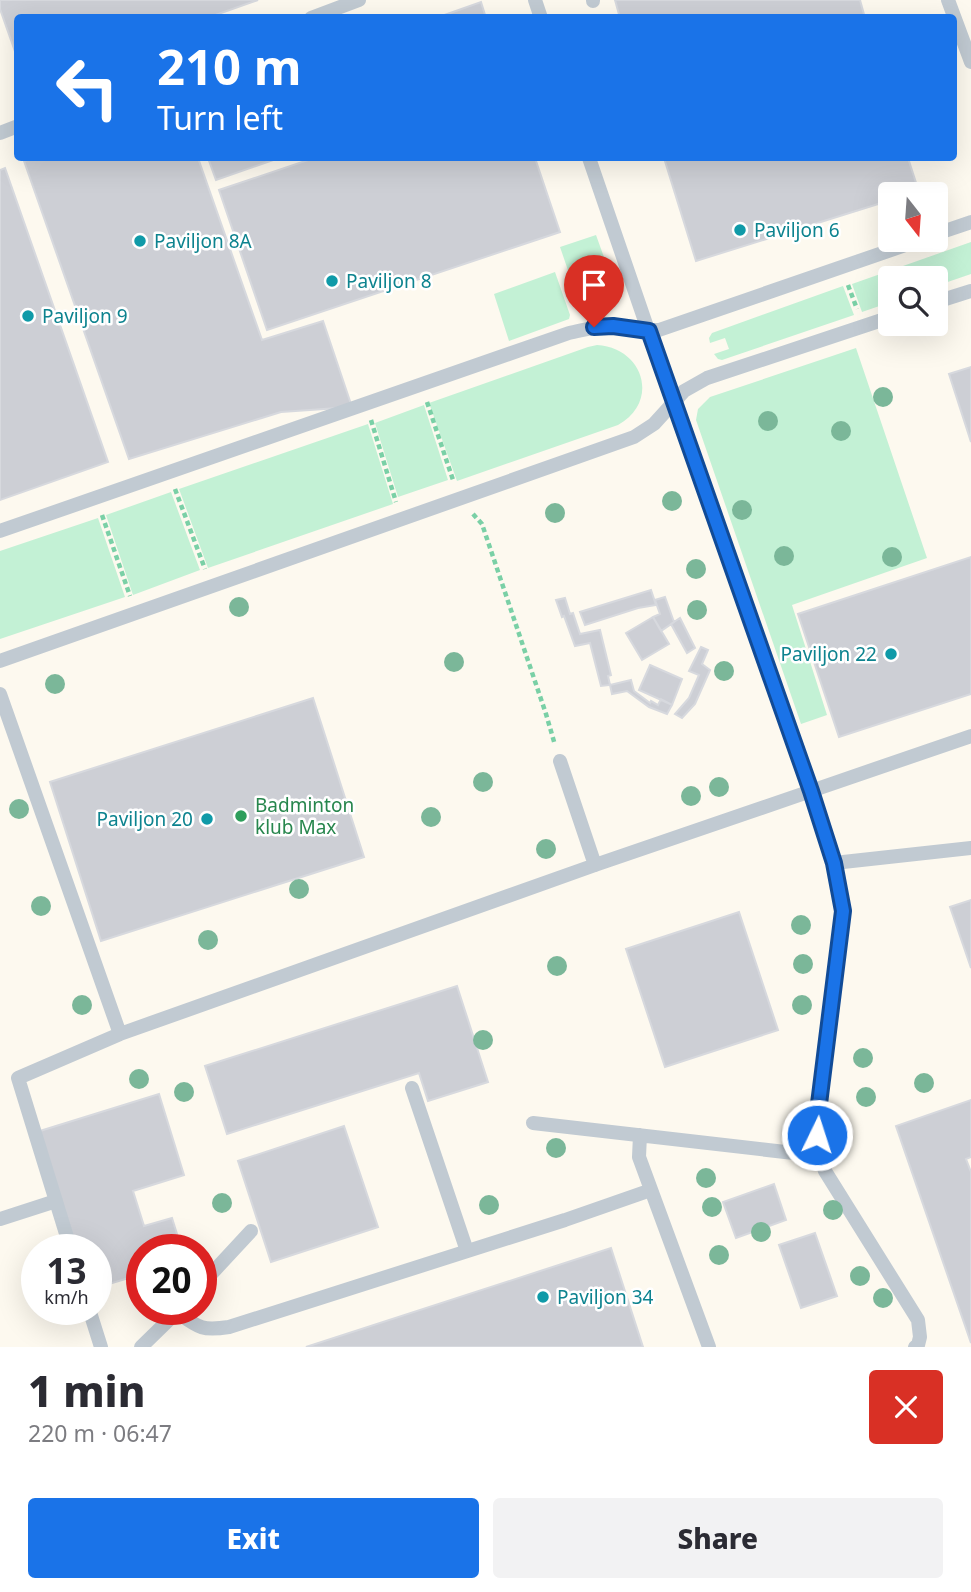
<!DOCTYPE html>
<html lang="en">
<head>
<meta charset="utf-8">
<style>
  :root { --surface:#fff; --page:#f2f2f3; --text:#2b2b33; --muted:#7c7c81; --accent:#1a73e8 }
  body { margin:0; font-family:"Noto Sans",sans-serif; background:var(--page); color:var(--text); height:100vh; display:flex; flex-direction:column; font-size:26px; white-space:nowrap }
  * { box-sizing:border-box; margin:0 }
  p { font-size:23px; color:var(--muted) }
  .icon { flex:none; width:38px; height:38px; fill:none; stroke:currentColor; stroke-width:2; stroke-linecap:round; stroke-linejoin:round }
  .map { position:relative; height:1347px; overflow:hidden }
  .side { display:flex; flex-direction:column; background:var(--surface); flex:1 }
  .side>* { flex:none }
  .hud { position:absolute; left:14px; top:14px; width:943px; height:147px; border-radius:7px; box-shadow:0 7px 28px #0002; background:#1a73e8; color:#fff; overflow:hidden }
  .needle { width:46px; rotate:163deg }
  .buttons { position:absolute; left:878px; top:182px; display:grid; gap:14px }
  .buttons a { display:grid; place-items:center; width:70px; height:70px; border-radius:7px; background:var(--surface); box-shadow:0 7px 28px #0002; font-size:35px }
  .speed { position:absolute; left:21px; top:1234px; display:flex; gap:14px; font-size:35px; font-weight:700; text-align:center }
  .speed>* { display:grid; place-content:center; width:91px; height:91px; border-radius:50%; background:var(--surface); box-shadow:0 7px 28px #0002; line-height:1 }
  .speed small { font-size:18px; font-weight:400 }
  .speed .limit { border:10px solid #d22; background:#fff; color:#111 }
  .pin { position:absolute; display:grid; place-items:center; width:60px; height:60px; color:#fff; margin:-72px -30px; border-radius:50% 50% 50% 0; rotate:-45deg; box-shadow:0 0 7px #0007 }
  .pin .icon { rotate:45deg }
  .me { position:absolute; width:77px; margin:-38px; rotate:4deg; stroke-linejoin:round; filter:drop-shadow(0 0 5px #0008) }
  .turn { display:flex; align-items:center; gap:24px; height:147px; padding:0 28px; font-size:32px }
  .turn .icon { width:91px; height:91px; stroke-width:2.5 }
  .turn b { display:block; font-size:49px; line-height:60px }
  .round { display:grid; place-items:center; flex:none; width:74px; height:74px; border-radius:7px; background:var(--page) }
  .head { display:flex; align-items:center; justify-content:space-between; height:119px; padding:0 28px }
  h1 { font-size:42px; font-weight:800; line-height:52px }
  .button { display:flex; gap:14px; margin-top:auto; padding:14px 28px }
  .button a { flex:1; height:80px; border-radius:7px; background:var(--accent); color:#fff; font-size:28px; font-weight:800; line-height:80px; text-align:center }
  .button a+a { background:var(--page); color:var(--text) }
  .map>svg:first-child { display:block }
</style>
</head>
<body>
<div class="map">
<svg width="971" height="1347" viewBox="0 0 971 1347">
  <rect width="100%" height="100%" fill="#f5f3f3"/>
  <path fill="#fdf9ef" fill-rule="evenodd" d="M0,0H971V1347H0ZM18,18H954V158H18ZM891,194H936V240H891ZM891,278H936V324H891ZM37,1250H96V1309H37ZM142,1250H201V1309H142Z"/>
  <path fill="#c3f1d5" d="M596,235L618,296L612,306L588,314L582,311L560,247Z
    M971,242V274L936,286V278H891V302L862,312L852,284Z
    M555,272L570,315L569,319L509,341L494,294Z
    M843,286L854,315L722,360L718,359L714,354L729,349L725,338L710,343L709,338L712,333Z
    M597,345C644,348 660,402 618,425L457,481L429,403L588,347Z
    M856,348L927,558L792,605L827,715L801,724L696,420L698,409L710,397Z
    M424,405L448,480L398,497L375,423Z
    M368,424L393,504L208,568L179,489Z
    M171,492L200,570L133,595L106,515Z
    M98,518L125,597L0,639V551Z"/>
  <path fill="#cdcfd5" stroke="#d7d9de" stroke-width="2" d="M0,0H258L207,18H18V60L0,9Z
    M615,0H860L865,18H620Z
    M481,2L486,18H436Z
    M35,158H198L262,340L323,321L352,407L281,412L129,459L24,161Z
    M208,158H279L216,180Z
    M314,158H535L560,232L267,330L219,190Z
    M664,158H908L919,192L910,194H891V200L696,261Z
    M5,168L108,462L0,500V170Z
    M971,367V442L949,374Z
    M971,557V694L839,737L798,614Z
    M651,590L656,605L638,608L585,625L580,612Z
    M665,597L674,622L661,631L653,617L660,614L655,600Z
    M565,598L570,614L573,613L580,634L600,630L611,675L608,676L610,685L601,686L590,643L575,646L564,616L562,617L556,600Z
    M653,617L669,644L642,660L626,633Z
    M680,618L695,648L687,653L671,624Z
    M701,647L708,650L702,664L710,670L695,704L682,718L675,714L689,698L699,675L689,671Z
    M650,665L682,679L672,705L639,690Z
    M631,680L634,691L650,703L651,701L658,705L661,699L672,705L667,714L649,707L627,691L612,694L610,685Z
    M313,698L364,857L101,941L50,782Z
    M971,900V968L950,907Z
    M739,912L778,1030L665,1067L626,949Z
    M457,986L488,1082L428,1101L419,1073L227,1134L205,1066Z
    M159,1094L184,1175L133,1191L144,1226L172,1218L182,1250H142V1274L96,1288V1250H76L40,1131Z
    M971,1100V1157L966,1159L971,1172V1343L896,1126Z
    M344,1126L378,1227L271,1262L238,1161Z
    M774,1184L786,1220L736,1238L723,1202Z
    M815,1233L837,1296L801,1308L779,1245Z
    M611,1248L643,1347H306Z"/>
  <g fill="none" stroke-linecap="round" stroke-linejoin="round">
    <path stroke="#7ad0a6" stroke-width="4.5" stroke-dasharray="5 3.5" stroke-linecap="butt" d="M848,285L857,309
      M427,402L453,480
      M371,420L396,502
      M175,489L205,569
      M473,514L482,524L546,714L555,745
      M102,515L130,596"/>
    <path stroke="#c1cad2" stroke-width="14" d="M535,0L541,18
      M593,0V1
      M948,0L971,62
      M311,18L359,0
      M0,133L18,126
      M589,158L681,426L811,791L971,736
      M936,234L971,222
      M936,302L971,291
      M0,531L569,333C584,330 599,325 614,326C629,327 643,331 659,330L920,240
      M0,661L634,437L654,424L684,391L707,378L891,317
      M0,694L120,1034
      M560,761L595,865
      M834,863L971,848
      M412,1088L467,1251
      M533,1123L820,1156
      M640,1135L639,1157L709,1347
      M0,1219L56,1201
      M71,1250L18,1078L120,1034L595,865L811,791L834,863L843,911L817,1120V1147L825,1171L918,1320L920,1337L918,1345L915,1347
      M201,1285L251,1231
      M89,1309L101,1347
      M177,1312C199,1328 202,1331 229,1327L565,1220L651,1190
      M141,1347L180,1309"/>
  </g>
  <g fill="#7bb799">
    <circle cx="883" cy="397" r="10"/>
    <circle cx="768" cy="421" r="10"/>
    <circle cx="841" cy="431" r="10"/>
    <circle cx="672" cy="501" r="10"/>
    <circle cx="742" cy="510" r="10"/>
    <circle cx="555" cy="513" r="10"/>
    <circle cx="784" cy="556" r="10"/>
    <circle cx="892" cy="557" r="10"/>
    <circle cx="696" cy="569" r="10"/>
    <circle cx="239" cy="607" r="10"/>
    <circle cx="697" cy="610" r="10"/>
    <circle cx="454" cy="662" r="10"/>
    <circle cx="724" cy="671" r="10"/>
    <circle cx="55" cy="684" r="10"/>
    <circle cx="483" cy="782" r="10"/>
    <circle cx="719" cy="787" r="10"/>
    <circle cx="691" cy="796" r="10"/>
    <circle cx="19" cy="809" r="10"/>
    <circle cx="431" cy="817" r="10"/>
    <circle cx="546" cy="849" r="10"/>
    <circle cx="299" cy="889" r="10"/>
    <circle cx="41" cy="906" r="10"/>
    <circle cx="801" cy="925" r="10"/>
    <circle cx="208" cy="940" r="10"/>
    <circle cx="803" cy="964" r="10"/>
    <circle cx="557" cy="966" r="10"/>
    <circle cx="82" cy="1005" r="10"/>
    <circle cx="802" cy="1005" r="10"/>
    <circle cx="483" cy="1040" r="10"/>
    <circle cx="863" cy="1058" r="10"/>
    <circle cx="139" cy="1079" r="10"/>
    <circle cx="924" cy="1083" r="10"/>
    <circle cx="184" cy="1092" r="10"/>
    <circle cx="866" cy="1097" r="10"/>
    <circle cx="556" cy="1148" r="10"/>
    <circle cx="706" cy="1178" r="10"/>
    <circle cx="222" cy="1203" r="10"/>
    <circle cx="489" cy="1205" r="10"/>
    <circle cx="712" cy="1207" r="10"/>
    <circle cx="833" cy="1210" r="10"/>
    <circle cx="761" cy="1232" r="10"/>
    <circle cx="719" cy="1255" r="10"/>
    <circle cx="860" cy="1276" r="10"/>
    <circle cx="883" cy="1298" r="10"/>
  </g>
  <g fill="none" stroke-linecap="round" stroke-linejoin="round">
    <g stroke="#114b97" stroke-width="18">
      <path id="route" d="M594,327L613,326L649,331L811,791L834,863L843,911L817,1120V1135"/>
    </g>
    <use href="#route" stroke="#1a73e8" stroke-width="12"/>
  </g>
  <g fill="#0f9aa8" stroke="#fff" stroke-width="2.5">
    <circle cx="740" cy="230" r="7"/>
    <circle cx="140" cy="241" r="7"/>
    <circle cx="332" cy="281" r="7"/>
    <circle cx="28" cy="316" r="7"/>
    <circle cx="891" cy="654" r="7"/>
    <circle cx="207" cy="819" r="7"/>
    <circle cx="543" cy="1297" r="7"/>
  </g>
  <circle fill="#2e9e5b" stroke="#fff" stroke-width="2.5" cx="241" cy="816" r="7"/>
  <g text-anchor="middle" stroke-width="5" stroke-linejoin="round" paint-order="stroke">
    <g font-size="19" fill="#0d838f" stroke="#fff" text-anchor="start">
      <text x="754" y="237">Paviljon 6</text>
      <text x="154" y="248">Paviljon 8A</text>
      <text x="346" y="288">Paviljon 8</text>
      <text x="42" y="323">Paviljon 9</text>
      <text x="877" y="661" text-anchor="end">Paviljon 22</text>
      <text x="193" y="826" text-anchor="end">Paviljon 20</text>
      <text x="557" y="1304">Paviljon 34</text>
    </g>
    <g font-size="19" fill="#27864d" stroke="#fff" text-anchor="start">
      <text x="255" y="812">Badminton<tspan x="255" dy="22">klub Max</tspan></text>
    </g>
  </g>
</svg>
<div class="buttons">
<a><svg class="needle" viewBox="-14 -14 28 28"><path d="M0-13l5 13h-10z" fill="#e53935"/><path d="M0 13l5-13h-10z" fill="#7c7c81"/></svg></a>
<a><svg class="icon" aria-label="search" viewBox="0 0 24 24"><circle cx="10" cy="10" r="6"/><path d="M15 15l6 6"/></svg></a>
</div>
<div class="speed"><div>13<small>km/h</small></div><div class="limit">20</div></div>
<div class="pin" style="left:594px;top:327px;background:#d93025"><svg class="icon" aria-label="arrive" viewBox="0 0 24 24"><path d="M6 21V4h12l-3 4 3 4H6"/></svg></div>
<svg class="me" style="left:817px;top:1135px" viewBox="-20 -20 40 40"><circle r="17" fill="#1a73e8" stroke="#fff" stroke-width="3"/><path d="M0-11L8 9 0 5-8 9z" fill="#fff"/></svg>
<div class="hud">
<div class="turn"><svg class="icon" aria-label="left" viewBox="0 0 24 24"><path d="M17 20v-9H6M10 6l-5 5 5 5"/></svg><div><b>210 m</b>Turn left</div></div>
</div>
</div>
<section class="side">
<div class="head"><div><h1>1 min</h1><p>220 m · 06:47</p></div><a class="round" style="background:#d93025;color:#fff"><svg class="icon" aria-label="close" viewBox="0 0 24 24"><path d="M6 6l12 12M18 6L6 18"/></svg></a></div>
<div class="button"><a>Exit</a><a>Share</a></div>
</section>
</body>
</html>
